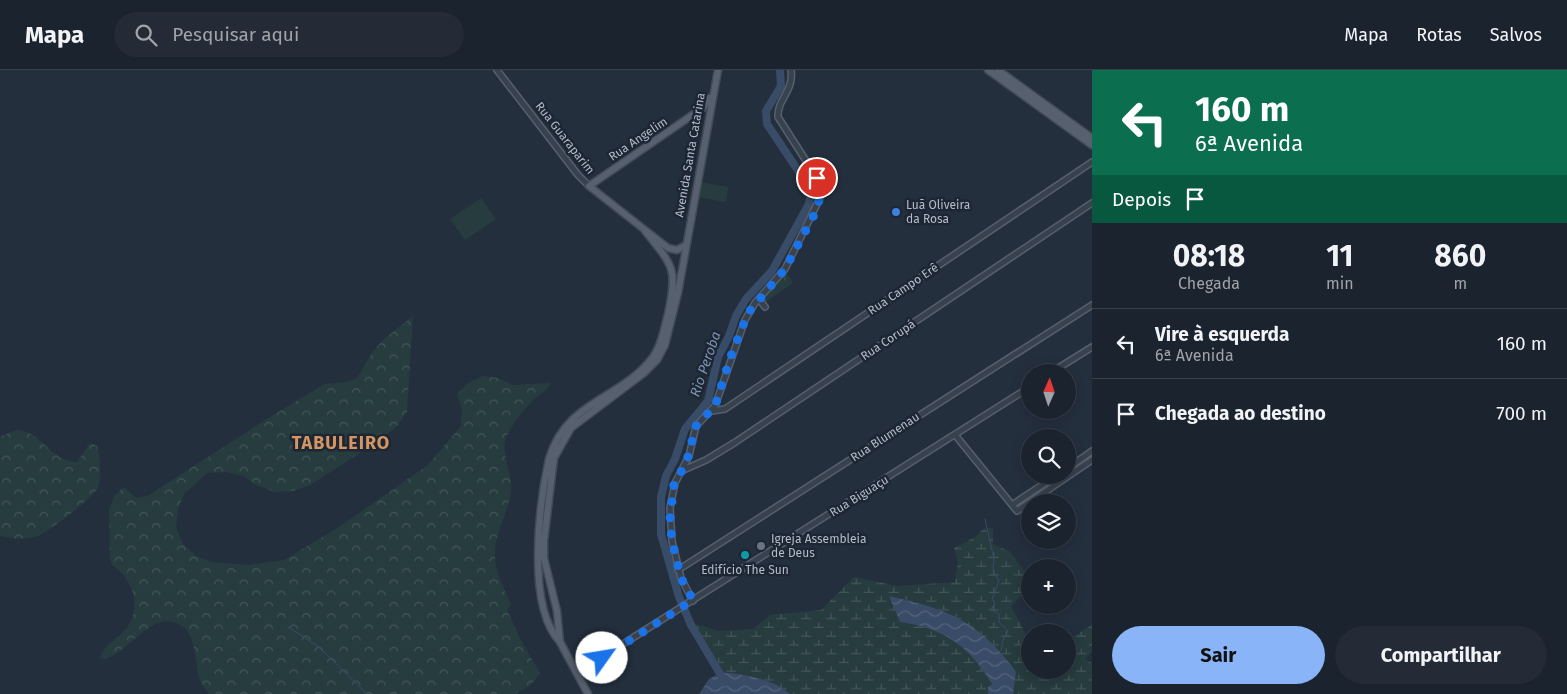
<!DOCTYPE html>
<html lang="pt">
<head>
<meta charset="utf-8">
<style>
  :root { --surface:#1b232e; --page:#242b36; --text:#f1f3f6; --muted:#a0a4aa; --line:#39404a; --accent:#8ab4f8 }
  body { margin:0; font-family:"Fira Sans",sans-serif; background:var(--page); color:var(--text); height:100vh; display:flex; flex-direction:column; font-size:19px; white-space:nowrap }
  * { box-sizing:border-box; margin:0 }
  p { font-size:16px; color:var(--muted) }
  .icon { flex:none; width:28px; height:28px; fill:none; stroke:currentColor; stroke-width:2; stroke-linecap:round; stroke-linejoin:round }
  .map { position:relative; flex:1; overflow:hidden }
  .panel { display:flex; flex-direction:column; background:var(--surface); width:475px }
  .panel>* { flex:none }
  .hud { background:#0b6e4f; color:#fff; overflow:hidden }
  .needle { width:32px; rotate:3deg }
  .controls { position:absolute; left:1021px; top:294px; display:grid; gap:10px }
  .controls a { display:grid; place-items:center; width:55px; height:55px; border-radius:50%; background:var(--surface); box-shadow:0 2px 12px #0003,0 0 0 1px var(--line); font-size:25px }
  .pin { position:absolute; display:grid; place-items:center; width:42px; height:42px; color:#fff; margin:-21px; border:2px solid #fff; border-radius:50%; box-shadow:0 1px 5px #0007 }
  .me { position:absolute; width:55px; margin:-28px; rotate:58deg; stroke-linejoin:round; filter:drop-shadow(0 0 4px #0008) }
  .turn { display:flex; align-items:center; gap:18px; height:105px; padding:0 20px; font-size:22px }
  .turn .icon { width:65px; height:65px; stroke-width:2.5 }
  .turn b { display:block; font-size:35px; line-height:42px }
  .then { display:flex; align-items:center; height:48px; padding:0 20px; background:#0003; gap:10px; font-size:19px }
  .eta { display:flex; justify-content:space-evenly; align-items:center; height:85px; text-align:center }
  .eta b { font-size:30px; font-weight:700; line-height:35px }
  .action { display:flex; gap:10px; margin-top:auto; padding:10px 20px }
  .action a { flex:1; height:58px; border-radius:30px; background:var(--accent); color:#111; font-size:20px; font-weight:700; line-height:58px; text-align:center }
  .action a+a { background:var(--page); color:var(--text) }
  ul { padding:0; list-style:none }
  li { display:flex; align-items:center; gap:15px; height:70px; padding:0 20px; border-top:1px solid var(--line) }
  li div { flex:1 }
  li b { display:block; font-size:19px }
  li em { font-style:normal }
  header { display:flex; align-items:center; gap:30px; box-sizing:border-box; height:70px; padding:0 25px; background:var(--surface); border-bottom:1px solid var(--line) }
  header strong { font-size:24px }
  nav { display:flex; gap:28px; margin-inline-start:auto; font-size:18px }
  .search { width:350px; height:45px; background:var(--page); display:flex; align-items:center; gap:12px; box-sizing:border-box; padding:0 18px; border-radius:28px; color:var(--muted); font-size:19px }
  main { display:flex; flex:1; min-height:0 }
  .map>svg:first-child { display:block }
</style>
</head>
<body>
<header>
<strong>Mapa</strong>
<div class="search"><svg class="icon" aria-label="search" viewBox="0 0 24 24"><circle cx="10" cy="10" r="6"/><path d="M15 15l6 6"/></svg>Pesquisar aqui</div>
<nav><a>Mapa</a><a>Rotas</a><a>Salvos</a></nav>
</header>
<main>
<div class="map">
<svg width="1092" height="624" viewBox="0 0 1092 624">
  <defs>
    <pattern id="forest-crowns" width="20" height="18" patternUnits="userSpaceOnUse" patternTransform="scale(1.25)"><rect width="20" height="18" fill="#263c3f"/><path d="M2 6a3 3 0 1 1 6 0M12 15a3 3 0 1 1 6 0" fill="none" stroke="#435659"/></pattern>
    <pattern id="wetland-marsh" width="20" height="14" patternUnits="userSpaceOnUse" patternTransform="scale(1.25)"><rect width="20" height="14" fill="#263c3f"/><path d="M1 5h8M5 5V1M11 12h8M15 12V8" fill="none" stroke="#435659"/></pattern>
    <pattern id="water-waves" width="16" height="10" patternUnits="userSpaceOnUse" patternTransform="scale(1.25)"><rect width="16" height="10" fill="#394c67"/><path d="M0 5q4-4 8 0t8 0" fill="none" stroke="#53647b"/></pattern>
  </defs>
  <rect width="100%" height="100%" fill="#242f3e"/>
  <path fill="url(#forest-crowns)" d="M786,202L793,213L764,233L761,230Z
    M413,246L407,342L397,356L383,368L310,415L293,421L275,422L258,416L243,406L225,402L207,403L184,424L178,440L176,457L183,474L196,486L212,492L248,495L284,490L339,457L428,395L461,356L462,339L457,324L468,313L483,306L498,308L513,315L550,313C548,322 538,324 532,331C523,341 513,353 507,365C500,380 510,398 511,414C512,440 493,462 495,488C496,503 505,521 511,535L507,540L520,569L540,603L531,615L515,624H209C205,619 201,613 199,607C195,592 196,566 182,556C151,534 122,594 100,588C103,576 118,568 126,559C143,537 133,509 112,495L110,488L109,440L115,425L124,417L136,428L149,425L273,345L325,314L347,312L357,308L373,281L383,270Z
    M16,360C41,360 51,392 77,392L90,373L97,376C100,387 102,407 98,418C94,427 48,462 38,466C26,470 13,469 0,466V367Z"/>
  <path fill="url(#wetland-marsh)" d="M984,458H993V474L1009,481L1030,508L1029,518L1011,536L1030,572V600H1068V571L1092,554V581L1085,589L1092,593V624H1013L1016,602L920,533L890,526L900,551C945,558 969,576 992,614L988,617V624H790C772,608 745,605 722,602L719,593L713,592L693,553L719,561L753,559L770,545L821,540L854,507L898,516L955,512L958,492L954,478L975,467Z"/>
  <path fill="#263c3f" d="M700,112L728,117L726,132L697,127Z
    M481,128L496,149L465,170L450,149Z"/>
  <path fill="url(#water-waves)" d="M889,526C948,539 980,552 1016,602L1013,624H988V617L992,614C969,576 944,558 900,552Z
    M722,602C745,605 772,608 790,624H699L709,609Z"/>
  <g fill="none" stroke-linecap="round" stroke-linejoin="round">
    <path stroke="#394c67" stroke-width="1" d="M985,449L994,489L993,500L999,511L992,529L995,533L991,540L999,544V552L1008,561L1003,570L1001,581
      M288,557L319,577L367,624"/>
    <path stroke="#394c67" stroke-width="8" d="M725,612L691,555L679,527L661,464V427L666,406L675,389L685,359L708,331L718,287L729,266L736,246L746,229L772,201L809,134L811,120L767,54L766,41L781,16L780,0"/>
    <g stroke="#565f6c" stroke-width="8">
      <path id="minor" d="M497,0L578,105L589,116
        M759,229L765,237
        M1052,302L1092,277
        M712,341L725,339L1092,92
        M956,366L1017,441L1092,390
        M1068,398L1092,381
        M681,401L706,390L734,373L1092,133
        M1012,435L1057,405
        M678,500L1092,235
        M693,531L681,508L672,471L670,438L675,413L689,386L696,356L715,336L745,250L755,233L785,199L820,128L817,108L778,47C777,29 794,22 791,0
        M577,603L1030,317"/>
    </g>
    <g stroke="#414a57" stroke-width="9">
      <path id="major" d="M988,0L1092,75
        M998,0L1092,68
        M686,175L677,180L668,178L589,116L704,37L709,28
        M560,572C526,536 539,434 549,389C566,330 621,330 653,287C662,275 664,258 668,244C678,198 673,196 645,161
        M588,624L560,572L557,541L544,488V471L554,388L571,358L644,303L657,290L665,275L678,223L718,0"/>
    </g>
    <use href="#minor" stroke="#38414e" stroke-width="5"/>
    <use href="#major" stroke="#56606e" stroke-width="6"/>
  </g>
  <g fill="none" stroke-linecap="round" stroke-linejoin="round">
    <path stroke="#1a73e8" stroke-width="9" stroke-dasharray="0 16.2" d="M602,588L693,530L681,508L672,471L670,449L674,413L686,394L696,356L715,336L731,286L748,243L785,199L814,145L820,128L817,108"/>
  </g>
  <circle fill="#3f7fe0" stroke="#1d2633" stroke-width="2" cx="896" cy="142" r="5"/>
  <circle fill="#6b7280" stroke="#1d2633" stroke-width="2" cx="761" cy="476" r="5"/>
  <circle fill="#0f9aa8" stroke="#1d2633" stroke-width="2" cx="745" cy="485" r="5"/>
  <g text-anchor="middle" stroke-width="5" stroke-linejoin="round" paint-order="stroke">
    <g font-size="12" fill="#b4bcc9" stroke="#1d2633">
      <text transform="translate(565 68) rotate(52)" y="4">Rua Guaraparim</text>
      <text transform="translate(638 69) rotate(-34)" y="4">Rua Angelim</text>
      <text transform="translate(690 85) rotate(-80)" y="4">Avenida Santa Catarina</text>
      <text transform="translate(903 219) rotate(-34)" y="4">Rua Campo Erê</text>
      <text transform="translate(888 270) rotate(-34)" y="4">Rua Corupá</text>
      <text transform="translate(885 367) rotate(-33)" y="4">Rua Blumenau</text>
      <text transform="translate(859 426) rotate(-32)" y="4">Rua Biguaçu</text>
    </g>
    <g font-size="12" fill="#b4bcc9" stroke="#1d2633" text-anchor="start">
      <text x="906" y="139">Luã Oliveira<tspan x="906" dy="14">da Rosa</tspan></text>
      <text x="771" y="473">Igreja Assembleia<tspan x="771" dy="14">de Deus</tspan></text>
      <text x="745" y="504" text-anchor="middle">Edifício The Sun</text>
    </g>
    <g font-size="14" font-style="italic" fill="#7c92b1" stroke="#1d2633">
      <text transform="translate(705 294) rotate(-71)" y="5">Rio Peroba</text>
    </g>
    <g font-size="18" font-weight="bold" letter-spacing="1" fill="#d59563" stroke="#1d2633">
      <text x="341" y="379">TABULEIRO</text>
    </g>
  </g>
</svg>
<div class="controls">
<a><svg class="needle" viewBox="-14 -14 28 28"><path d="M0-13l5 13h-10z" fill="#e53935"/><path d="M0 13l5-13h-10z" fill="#a0a4aa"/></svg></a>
<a><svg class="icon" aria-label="search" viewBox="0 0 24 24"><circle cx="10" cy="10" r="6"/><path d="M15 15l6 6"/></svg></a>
<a><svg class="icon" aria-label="layers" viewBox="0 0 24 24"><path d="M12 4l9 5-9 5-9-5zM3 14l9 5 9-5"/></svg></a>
<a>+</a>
<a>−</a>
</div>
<div class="pin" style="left:817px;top:108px;background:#d93025"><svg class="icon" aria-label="arrive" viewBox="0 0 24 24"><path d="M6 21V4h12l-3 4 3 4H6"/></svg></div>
<svg class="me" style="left:602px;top:588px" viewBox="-20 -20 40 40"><circle r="19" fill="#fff"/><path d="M0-13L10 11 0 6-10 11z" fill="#1a73e8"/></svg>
</div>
<section class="panel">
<div class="hud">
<div class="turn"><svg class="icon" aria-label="left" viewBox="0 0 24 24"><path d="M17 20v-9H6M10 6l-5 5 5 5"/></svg><div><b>160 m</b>6ª Avenida</div></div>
<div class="then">Depois<svg class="icon" aria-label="arrive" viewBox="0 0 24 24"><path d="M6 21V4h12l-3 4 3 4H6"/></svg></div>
</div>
<div class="eta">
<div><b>08:18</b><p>Chegada</p></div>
<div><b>11</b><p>min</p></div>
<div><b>860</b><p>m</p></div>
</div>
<ul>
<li><svg class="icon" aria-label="left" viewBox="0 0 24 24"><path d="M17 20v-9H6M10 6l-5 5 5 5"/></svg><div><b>Vire à esquerda</b><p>6ª Avenida</p></div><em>160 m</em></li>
<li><svg class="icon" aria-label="arrive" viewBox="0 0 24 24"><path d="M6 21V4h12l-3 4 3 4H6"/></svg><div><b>Chegada ao destino</b></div><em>700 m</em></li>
</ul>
<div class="action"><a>Sair</a><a>Compartilhar</a></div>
</section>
</main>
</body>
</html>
